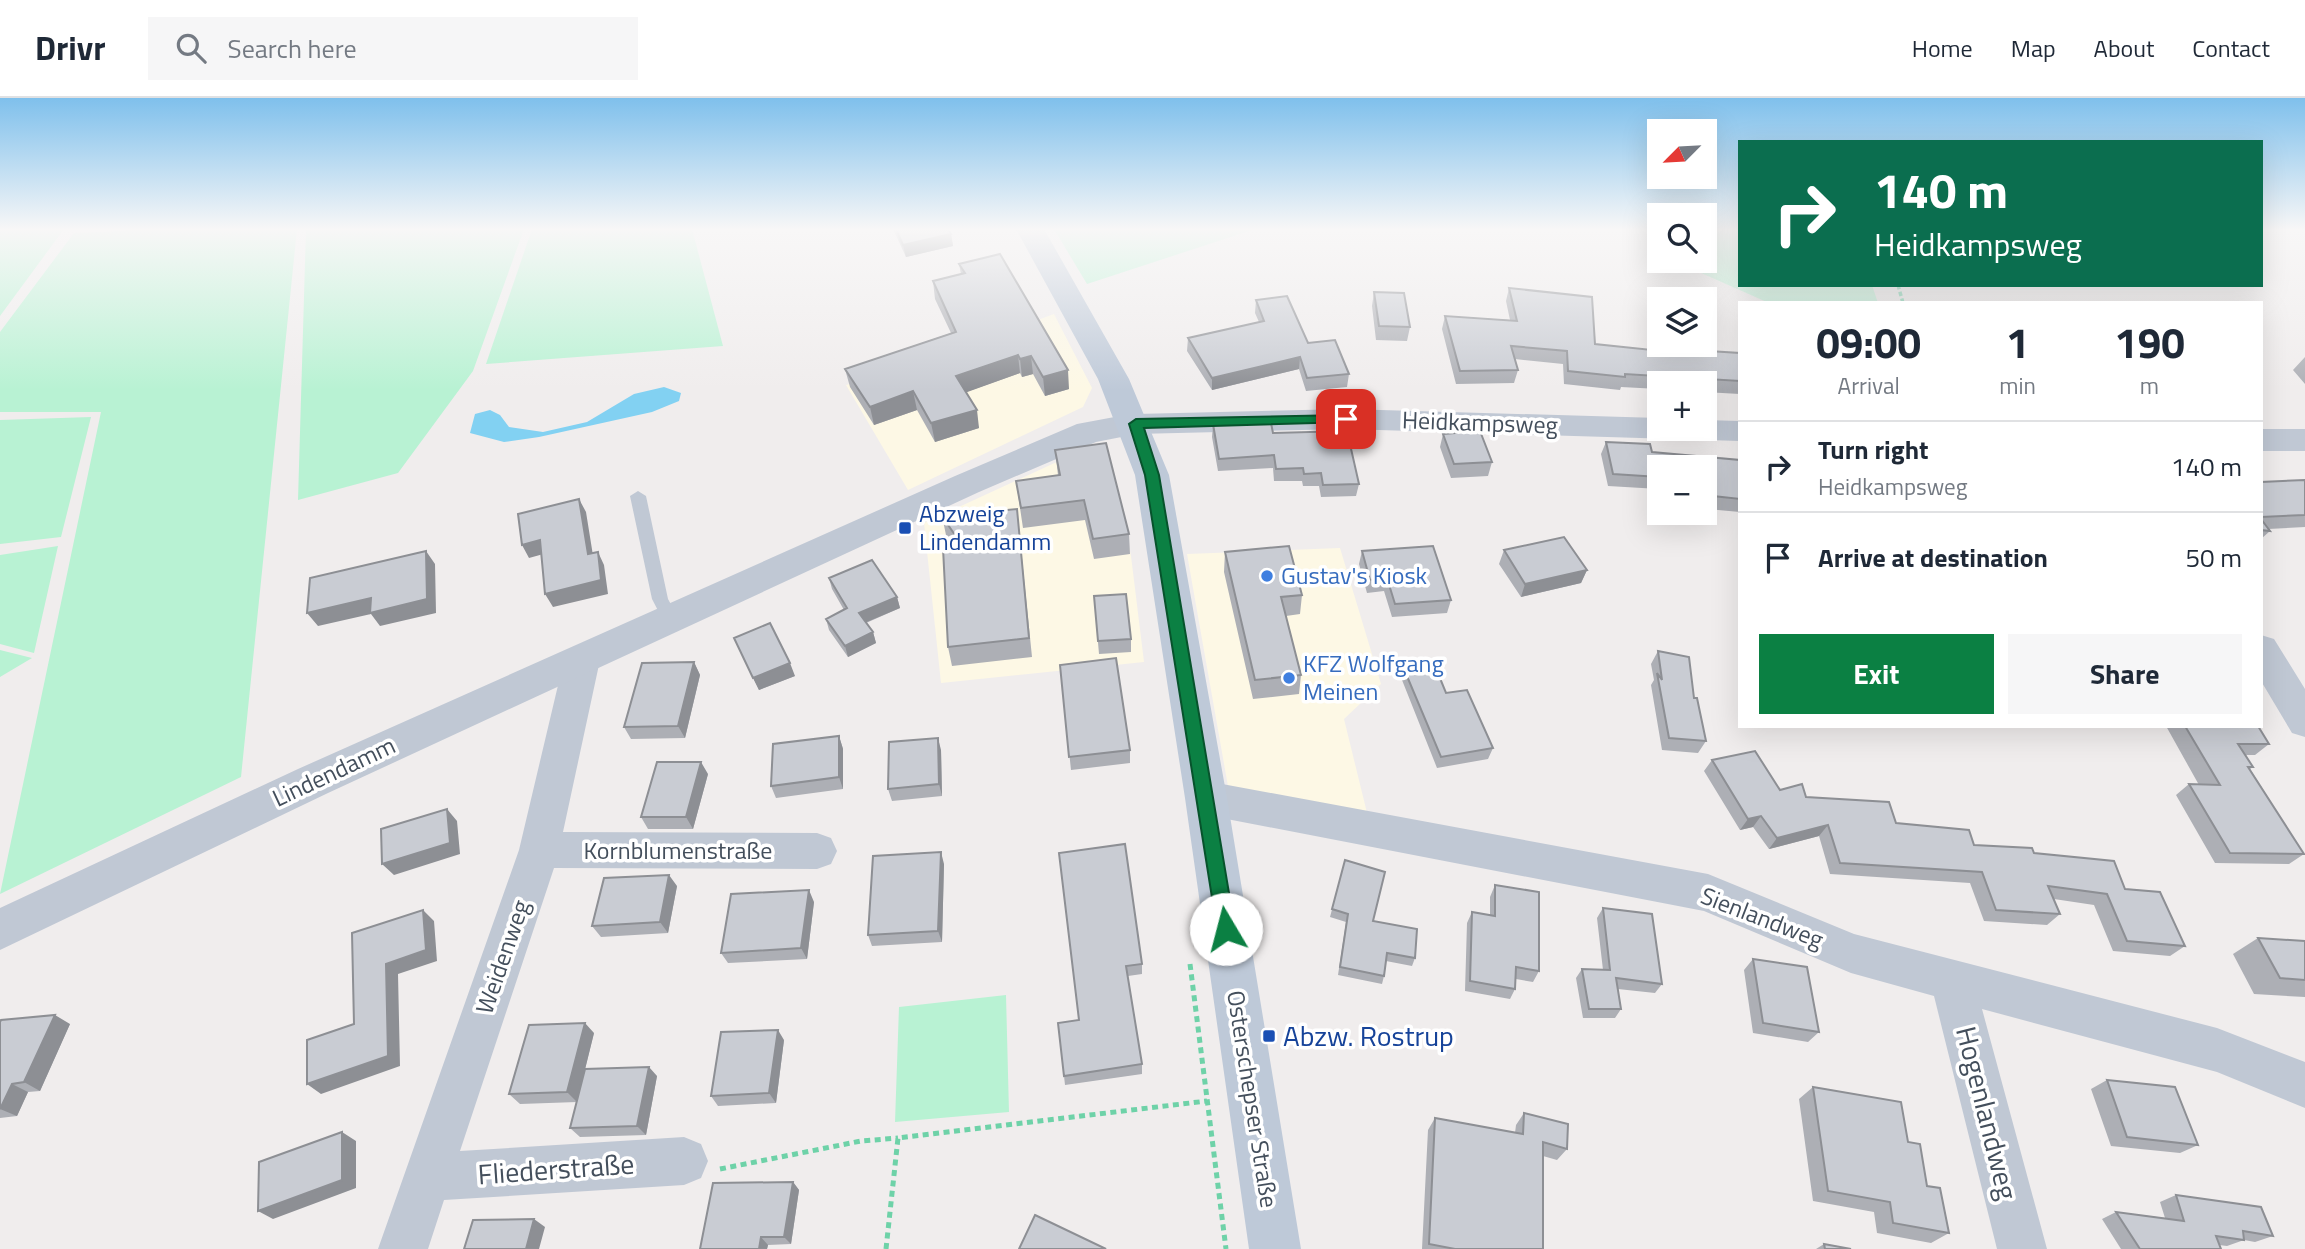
<!DOCTYPE html>
<html lang="en">
<head>
<meta charset="utf-8">
<style>
  :root { --surface:#fff; --page:#f6f6f7; --text:#1f2937; --muted:#747a83; --line:#e0e1e3; --accent:#0b8043 }
  body { margin:0; font-family:"Titillium Web",sans-serif; background:var(--page); color:var(--text); height:100vh; display:flex; flex-direction:column; font-size:26px; white-space:nowrap }
  * { box-sizing:border-box; margin:0 }
  p { font-size:23px; color:var(--muted) }
  .icon { flex:none; width:38px; height:38px; fill:none; stroke:currentColor; stroke-width:2; stroke-linecap:round; stroke-linejoin:round }
  .map { position:relative; flex:1; overflow:hidden }
  .drawer { position:absolute; left:1738px; top:203px; width:525px; height:427px; display:flex; flex-direction:column; background:var(--surface); border-radius:0px; box-shadow:0 7px 28px #0002 }
  .drawer>* { flex:none }
  .hud { position:absolute; left:1738px; top:42px; width:525px; height:147px; border-radius:0px; box-shadow:0 7px 28px #0002; background:#0b6e4f; color:#fff; overflow:hidden }
  .needle { width:46px; rotate:246deg }
  .fabs { position:absolute; left:1647px; top:21px; display:grid; gap:14px }
  .fabs a { display:grid; place-items:center; width:70px; height:70px; border-radius:0px; background:var(--surface); box-shadow:0 7px 28px #0002; font-size:35px }
  .pin { position:absolute; display:grid; place-items:center; width:60px; height:60px; color:#fff; margin:-30px; border-radius:14px; box-shadow:0 4px 10px #0006 }
  .me { position:absolute; width:77px; margin:-38px; rotate:352deg; stroke-linejoin:round; filter:drop-shadow(0 0 5px #0008) }
  .turn { display:flex; align-items:center; gap:24px; height:147px; padding:0 21px; font-size:32px }
  .turn .icon { width:91px; height:91px; stroke-width:2.5 }
  .turn b { display:block; font-size:49px; line-height:60px }
  .eta { display:flex; justify-content:space-evenly; align-items:center; height:119px; text-align:center }
  .eta b { font-size:42px; font-weight:700; line-height:49px }
  .cta { display:flex; gap:14px; margin-top:auto; padding:14px 21px }
  .cta a { flex:1; height:80px; border-radius:0px; background:var(--accent); color:#fff; font-size:28px; font-weight:700; line-height:80px; text-align:center }
  .cta a+a { background:var(--page); color:var(--text) }
  ul { padding:0; list-style:none }
  li { display:flex; align-items:center; gap:21px; height:91px; padding:0 21px; border-top:2px solid var(--line) }
  li div { flex:1 }
  li b { display:block; font-size:26px }
  li em { font-style:normal }
  header { display:flex; align-items:center; gap:42px; box-sizing:border-box; height:98px; padding:0 35px; background:var(--surface); border-bottom:2px solid var(--line) }
  header strong { font-size:33px }
  nav { display:flex; gap:38px; margin-inline-start:auto; font-size:24px }
  .search { width:490px; height:63px; background:var(--page); display:flex; align-items:center; gap:18px; box-sizing:border-box; padding:0 24px; border-radius:0px; color:var(--muted); font-size:26px }
  .map>svg:first-child { display:block }
</style>
</head>
<body>
<header>
<strong>Drivr</strong>
<div class="search"><svg class="icon" aria-label="search" viewBox="0 0 24 24"><circle cx="10" cy="10" r="6"/><path d="M15 15l6 6"/></svg>Search here</div>
<nav><a>Home</a><a>Map</a><a>About</a><a>Contact</a></nav>
</header>
<div class="map">
<svg width="2305" height="1151" viewBox="0 0 2305 1151">
  <rect width="100%" height="100%" fill="#f0eded"/>
  <path fill="#fdf8e5" d="M1054,216L1092,290L1083,309L908,392L846,287L907,270Z
    M1109,354L1131,458L1144,564L941,585L924,425L1072,357Z
    M1340,450L1381,586L1344,621L1369,723L1229,694L1187,456Z"/>
  <path fill="#b8f2d3" d="M0,131H64L0,218Z
    M169,131H297L241,679L0,796L101,314H0V234L74,135Z
    M306,131H524L473,273L398,375L298,402Z
    M532,131H692L723,248L486,266Z
    M1054,131H1255L1087,186Z
    M1705,131H1739L1740,187H1872L1878,205H1769L1674,163H1704Z
    M91,319L61,439L0,446V322Z
    M58,448L34,555L0,546V457Z
    M0,552L32,560L0,579Z
    M1006,897L1009,1014L895,1024L899,909Z"/>
  <path fill="#82d1f2" d="M664,289L681,295L679,303L652,314L539,339L504,344L470,335L475,316L490,312L500,317L509,329L543,334L587,324L634,296Z"/>
  <g fill="none" stroke-linecap="round" stroke-linejoin="round">
    <path stroke="#6ed2a8" stroke-width="3.5" stroke-dasharray="4.5 2.5" stroke-linecap="butt" d="M1898,187L1903,205"/>
    <path stroke="#6ed2a8" stroke-width="5" stroke-dasharray="6 4.5" stroke-linecap="butt" d="M1190,866L1226,1151
      M720,1071L861,1043L898,1040
      M886,1151L898,1040L1207,1003"/>
    <path fill="#c0c8d4" fill-rule="evenodd" d="M638,393L646,398L668,501L679,521L671,527L665,526L652,501L630,398Z"/>
    <path fill="#c0c8d4" fill-rule="evenodd" d="M1346,311L1659,320V331H1704V322L1740,323V343L1346,331L1136,336L1125,333L1120,326L1125,319L1136,316Z
      M2261,331H2305V353H2261Z
      M2261,537L2274,541L2305,591V639L2292,635L2261,583Z
      M582,548L595,552L600,562L563,734L817,735L831,740L837,753L831,766L817,771L554,770L460,1053L684,1039L701,1046L708,1063L701,1080L684,1087L444,1102L428,1151H378L519,752L564,562L569,552Z
      M1206,683L1708,776L1854,836L2217,930L2305,964V1010L2217,974L1982,911L2047,1151H1997L1934,898L1851,875L1704,813L1206,717L1192,712L1186,700L1192,688Z"/>
    <path fill="#c0c8d4" fill-rule="evenodd" d="M1136,315L1147,318L1152,326L1147,334L1096,344L979,394L328,695L0,852V810L298,671L955,378L1077,326Z"/>
    <path fill="#bec9d8" fill-rule="evenodd" d="M1016,131H1044L1129,281L1169,377L1227,700L1301,1151H1249L1185,700L1135,377L1098,281Z"/>
  </g>
  <path fill="#adafb5" d="M893,131H948L951,136L953,148L906,159Z
    M959,166L1069,291L1045,298L1033,276L1022,279L1020,275L966,294L979,330L935,344L917,312L874,327L850,289L845,271L951,235L935,201L933,183L961,176Z
    M1509,190L1595,246L1660,253L1661,250L1740,255V296L1704,294V285H1659V291L1621,289L1620,292L1564,286L1563,266L1515,261L1518,272L1514,285L1456,286L1442,231L1445,218L1510,222L1506,203Z
    M1374,194L1410,229L1407,243L1376,242L1372,208Z
    M1256,202L1349,276L1347,289L1306,293L1299,271L1212,292L1187,253L1188,240L1259,224L1255,215Z
    M2305,259V286L2293,272Z
    M1213,326L1273,335L1359,386L1356,398L1321,399L1319,388H1303L1302,383H1274L1273,370L1218,373L1212,339Z
    M1443,336L1492,364L1488,378L1451,380L1440,349Z
    M1606,344L1652,354L1740,362V414L1707,411L1704,397V369H1659V391L1608,388L1601,356Z
    M1055,352L1129,436L1130,456L1094,461L1085,422L1023,430L1016,383L1058,377Z
    M2305,382V429L2268,431L2270,433L2261,441V384Z
    M942,418L1019,431L1032,559L952,568L948,549L951,445L946,437Z
    M1504,452L1587,472L1581,485L1521,499L1499,466Z
    M1362,453L1451,502L1447,515L1392,519L1384,493L1367,495L1359,466Z
    M1225,454L1302,497L1300,516L1286,518L1301,577L1299,596L1253,601L1224,474Z
    M829,480L897,499L900,510L866,525L873,534L876,545L848,559L829,532L826,521L844,512L832,491Z
    M1094,498L1131,541V554L1099,556Z
    M734,540L795,578L759,592Z
    M1658,553L1706,643L1698,655L1662,652L1651,587L1654,582L1651,566Z
    M694,564L700,577L685,640L631,641L624,629Z
    M1060,567L1130,652V665L1071,672Z
    M1404,571L1446,595L1493,650L1488,661L1437,670L1402,582Z
    M2166,628H2258L2269,646L2255,657H2246L2253,669L2250,671L2304,756L2289,766L2215,765L2176,697L2189,686L2199,687Z
    M839,638L843,651V691L776,700L771,688Z
    M941,652L942,698L892,703L888,691Z
    M1712,662L1780,692L1806,699L1974,747L2034,755L2125,791L2185,848L2170,858L2113,853L2094,807L2054,801L2060,816L2047,827L1984,823L1970,785L1830,776L1819,738L1769,751L1753,729L1740,732L1704,673Z
    M708,676L693,731H648L641,719Z
    M1059,755L1142,866V876L1128,878L1142,966V976L1065,987L1064,978L1079,922Z
    M1345,762L1373,823L1415,860L1412,868L1386,863L1384,878L1382,886L1338,877L1346,824L1330,819Z
    M944,766L942,844L872,848L868,837Z
    M1495,787L1539,873L1533,884L1516,881L1515,891L1510,901L1465,893L1467,825L1472,814L1490,817V799Z
    M677,788L668,835L601,839L592,828Z
    M814,804L807,861L728,865L721,855Z
    M1603,810L1662,886L1655,895L1618,891L1621,911L1615,920H1583L1576,880L1582,871L1603,872L1597,820Z
    M2258,840L2305,843V899L2254,896L2233,856Z
    M1753,861L1819,934L1808,944L1753,935L1744,872Z
    M0,924L70,926L40,993L28,994L17,1018L0,1020Z
    M594,935L585,971L657,978L646,1037L580,1039L570,1030L577,1004L520,1006L509,996Z
    M784,942L776,1005L718,1008L711,998Z
    M2107,982L2198,1047L2180,1055L2111,1048L2091,991Z
    M1813,989L1908,1044L1949,1135L1931,1145L1877,1135L1874,1114L1813,1103L1799,1001Z
    M1524,1015L1567,1051L1557,1062L1543,1058V1151H1422L1428,1032L1435,1020L1515,1035L1516,1027Z
    M793,1084L799,1092L791,1146L768,1147L767,1151H700Z
    M2176,1097L2273,1138L2255,1144L2244,1142L2227,1148L2219,1147L2221,1151H2121L2102,1121L2116,1114L2165,1120L2160,1104Z
    M1824,1146L1851,1151H1816Z"/>
  <path fill="#8d8f94" d="M951,136L953,148L906,159L903,147Z
    M1018,257L1020,275L959,297L956,278Z
    M1031,258L1033,276L1022,279L1020,261Z
    M1300,259L1299,271L1212,292V280Z
    M1068,272L1069,291L1045,298L1043,279Z
    M913,293L917,312L874,327L870,309Z
    M977,312L979,330L935,344L931,325Z
    M579,401L586,414L595,470L588,456Z
    M540,442L547,455L529,460L522,447Z
    M426,453L435,466L436,515L380,528L371,516L318,528L307,515Z
    M598,454L604,467L608,496L553,509L545,496Z
    M1587,472L1581,485L1521,499L1525,486Z
    M897,499L900,510L862,526L859,515Z
    M873,534L876,545L848,559L845,548Z
    M694,564L700,577L685,640L678,628Z
    M790,565L795,578L759,592L753,580Z
    M839,638L843,651V691L839,679Z
    M938,640L941,652L942,698L939,686Z
    M701,664L708,676L693,731L686,719Z
    M447,711L457,723L460,756L394,777L382,766Z
    M1761,718L1753,729L1740,732L1748,721Z
    M1828,727L1819,738L1769,751L1777,740Z
    M941,754L944,766L942,844L938,833Z
    M669,777L677,788L668,835L660,824Z
    M809,792L814,804L807,861L801,850Z
    M423,812L434,823L437,863L398,876L400,968L321,996L307,986L388,958L386,866Z
    M55,917L70,926L40,993L24,984Z
    M585,925L594,935L577,1004L567,994Z
    M778,932L784,942L776,1005L769,995Z
    M649,969L657,978L646,1037L637,1028Z
    M12,986L28,994L17,1018L0,1011Z
    M342,1034L356,1043V1090L273,1121L258,1113Z
    M793,1084L799,1092L791,1146L784,1139Z
    M534,1121L545,1129L539,1151H526Z
    M761,1139L768,1147L767,1151H759Z"/>
  <path fill="#c9ccd3" stroke="#8d8f94" stroke-width="2" d="M896,131H948L951,136L903,147Z
    M1000,156L1068,272L1043,279L1031,258L1020,261L1018,257L956,278L977,312L931,325L913,293L870,309L845,271L956,234L933,183L965,175L959,166Z
    M1509,190L1592,199L1595,246L1661,253V250L1740,255V283L1625,276V279L1568,273L1567,253L1511,248L1518,272L1460,273L1445,218L1517,223Z
    M1374,194L1404,195L1410,229L1379,228Z
    M1287,198L1308,245L1335,242L1349,276L1307,280L1300,259L1212,280L1188,240L1264,223L1256,202Z
    M1271,325L1273,335L1347,333L1359,386L1323,387L1321,375L1304,376L1303,370L1276,371L1274,357L1219,361L1213,326Z
    M1480,333L1492,364L1454,366L1443,336Z
    M1606,344L1650,346L1652,354L1740,362V401L1713,398L1710,382L1704,381V369H1659V379L1613,376Z
    M1106,345L1129,436L1093,441L1084,402L1021,410L1016,383L1060,377L1055,352Z
    M2305,382V417L2261,419V384Z
    M579,401L588,456L598,454L601,482L545,496L540,442L522,447L518,416Z
    M1017,411L1029,540L948,549L943,450L957,440L942,418Z
    M2261,421L2270,433L2261,432Z
    M1564,439L1587,472L1525,486L1504,452Z
    M1289,448L1302,497L1281,499L1301,577L1255,582L1225,454Z
    M1433,448L1451,502L1395,506L1387,480L1370,482L1362,453Z
    M426,453L427,501L370,515L371,500L307,515L310,480Z
    M872,462L897,499L859,515L873,534L845,548L826,521L847,510L829,480Z
    M1126,496L1131,541L1098,543L1094,498Z
    M770,525L790,565L753,580L734,540Z
    M1658,553L1689,559L1694,600H1697L1706,643L1669,640L1657,575L1662,582Z
    M1116,560L1130,652L1069,659L1060,567Z
    M694,564L678,628L624,629L642,565Z
    M1435,568L1446,595L1467,592L1493,650L1441,659L1404,571Z
    M2185,628H2258L2269,646H2238L2253,669H2248L2304,756L2230,755L2189,686L2220,687Z
    M839,638V679L771,688L773,646Z
    M938,640L939,686L888,691L889,644Z
    M1755,653L1780,692L1802,686L1806,699L1889,704L1896,725L1969,732L1974,747L2032,750L2034,755L2114,763L2125,791L2160,794L2185,848L2127,843L2107,796L2048,788L2060,816L1996,812L1982,774L1840,765L1828,727L1777,740L1761,718L1748,721L1712,662Z
    M657,664H701L686,719H641Z
    M447,711L450,745L382,766L381,731Z
    M1125,746L1142,866L1126,868L1142,966L1064,978L1058,925L1079,922L1059,755Z
    M941,754L938,833L868,837L873,758Z
    M1345,762L1385,774L1373,823L1417,831L1415,860L1387,855L1384,878L1340,869L1348,816L1332,811Z
    M669,777L660,824L592,828L604,780Z
    M1495,787L1539,794V873L1516,869L1515,891L1470,883L1472,814L1495,818Z
    M809,792L801,850L721,855L731,796Z
    M1603,810L1652,816L1662,886L1616,880L1621,911H1589L1582,871L1610,872Z
    M423,812L426,852L386,866L388,958L307,986V942L354,926L352,835Z
    M2258,840L2305,843V882L2280,880Z
    M1753,861L1807,869L1819,934L1763,925Z
    M55,917L24,984L12,986L0,1011V924L1,922Z
    M585,925L567,994L509,996L529,927Z
    M778,932L769,995L711,998L721,934Z
    M649,969L637,1028L570,1030L585,971Z
    M2107,982L2175,989L2198,1047L2127,1039Z
    M1813,989L1901,1004L1908,1044L1920,1046L1927,1088L1940,1090L1949,1135L1893,1125L1890,1104L1828,1093Z
    M1524,1015L1568,1026L1567,1051L1543,1044V1151H1455L1429,1146L1435,1020L1523,1036Z
    M342,1034V1082L258,1113L259,1064Z
    M793,1084L784,1139H761L759,1151H700L713,1085Z
    M2176,1097L2261,1109L2273,1138L2243,1133L2244,1142L2216,1138L2221,1151H2140L2116,1114L2184,1123Z
    M1035,1117L1106,1151H1019Z
    M534,1121L526,1151H464L473,1122Z
    M1824,1146L1851,1151H1825Z"/>
  <linearGradient id="sky" x2="0" y2="1"><stop stop-color="#7fc0ec"/><stop offset="0.45" stop-color="#f8f7f7"/><stop offset="1" stop-color="#f8f7f7" stop-opacity="0"/></linearGradient>
  <rect width="2305" height="292" fill="url(#sky)"/>
  <path fill="#0b8043" stroke="#07532c" stroke-width="2" d="M1346,317L1353,321L1351,324L1144,330L1159,377L1235,831L1232,837L1226,839L1219,837L1217,831L1145,377L1129,326L1136,321Z"/>
  <g fill="#1a4fb4" stroke="#fff" stroke-width="2.5">
    <rect x="898" y="423" width="14" height="14" rx="3.5"/>
    <rect x="1262" y="931" width="14" height="14" rx="3.5"/>
  </g>
  <g fill="#3f7fe0" stroke="#fff" stroke-width="2.5">
    <circle cx="1267" cy="478" r="7"/>
    <circle cx="1289" cy="580" r="7"/>
  </g>
  <g text-anchor="middle" stroke-width="7" stroke-linejoin="round" paint-order="stroke">
    <g font-size="24" fill="#444f5c" stroke="#fff">
      <text transform="translate(1480 325) rotate(2)" y="8">Heidkampsweg</text>
      <text transform="translate(334 674) rotate(-25)" y="8">Lindendamm</text>
      <text x="678" y="761">Kornblumenstraße</text>
      <text transform="translate(1762 820) rotate(21)" y="8">Sienlandweg</text>
      <text transform="translate(503 859) rotate(-71)" y="8">Weidenweg</text>
      <text transform="translate(1252 1001) rotate(81)" y="8">Osterschepser Straße</text>
    </g>
    <g font-size="24" fill="#164399" stroke="#fff" text-anchor="start">
      <text x="919" y="424">Abzweig<tspan x="919" dy="28">Lindendamm</tspan></text>
    </g>
    <g font-size="24" fill="#366cbe" stroke="#fff" text-anchor="start">
      <text x="1281" y="486">Gustav's Kiosk</text>
      <text x="1303" y="574">KFZ Wolfgang<tspan x="1303" dy="28">Meinen</tspan></text>
    </g>
    <g font-size="28" fill="#164399" stroke="#fff" text-anchor="start">
      <text x="1283" y="948">Abzw. Rostrup</text>
    </g>
    <g font-size="28" fill="#444f5c" stroke="#fff">
      <text transform="translate(1987 1015) rotate(76)" y="10">Hogenlandweg</text>
      <text transform="translate(556 1071) rotate(-4)" y="10">Fliederstraße</text>
    </g>
  </g>
</svg>
<div class="fabs">
<a><svg class="needle" viewBox="-14 -14 28 28"><path d="M0-13l5 13h-10z" fill="#e53935"/><path d="M0 13l5-13h-10z" fill="#747a83"/></svg></a>
<a><svg class="icon" aria-label="search" viewBox="0 0 24 24"><circle cx="10" cy="10" r="6"/><path d="M15 15l6 6"/></svg></a>
<a><svg class="icon" aria-label="layers" viewBox="0 0 24 24"><path d="M12 4l9 5-9 5-9-5zM3 14l9 5 9-5"/></svg></a>
<a>+</a>
<a>−</a>
</div>
<div class="pin" style="left:1346px;top:321px;background:#d93025"><svg class="icon" aria-label="arrive" viewBox="0 0 24 24"><path d="M6 21V4h12l-3 4 3 4H6"/></svg></div>
<svg class="me" style="left:1226px;top:831px" viewBox="-20 -20 40 40"><circle r="19" fill="#fff"/><path d="M0-13L10 11 0 6-10 11z" fill="#0b8043"/></svg>
<div class="hud">
<div class="turn"><svg class="icon" aria-label="right" viewBox="0 0 24 24"><path d="M7 20v-9h11M14 6l5 5-5 5"/></svg><div><b>140 m</b>Heidkampsweg</div></div>
</div>
<section class="drawer">
<div class="eta">
<div><b>09:00</b><p>Arrival</p></div>
<div><b>1</b><p>min</p></div>
<div><b>190</b><p>m</p></div>
</div>
<ul>
<li><svg class="icon" aria-label="right" viewBox="0 0 24 24"><path d="M7 20v-9h11M14 6l5 5-5 5"/></svg><div><b>Turn right</b><p>Heidkampsweg</p></div><em>140 m</em></li>
<li><svg class="icon" aria-label="arrive" viewBox="0 0 24 24"><path d="M6 21V4h12l-3 4 3 4H6"/></svg><div><b>Arrive at destination</b></div><em>50 m</em></li>
</ul>
<div class="cta"><a>Exit</a><a>Share</a></div>
</section>
</div>
</body>
</html>
